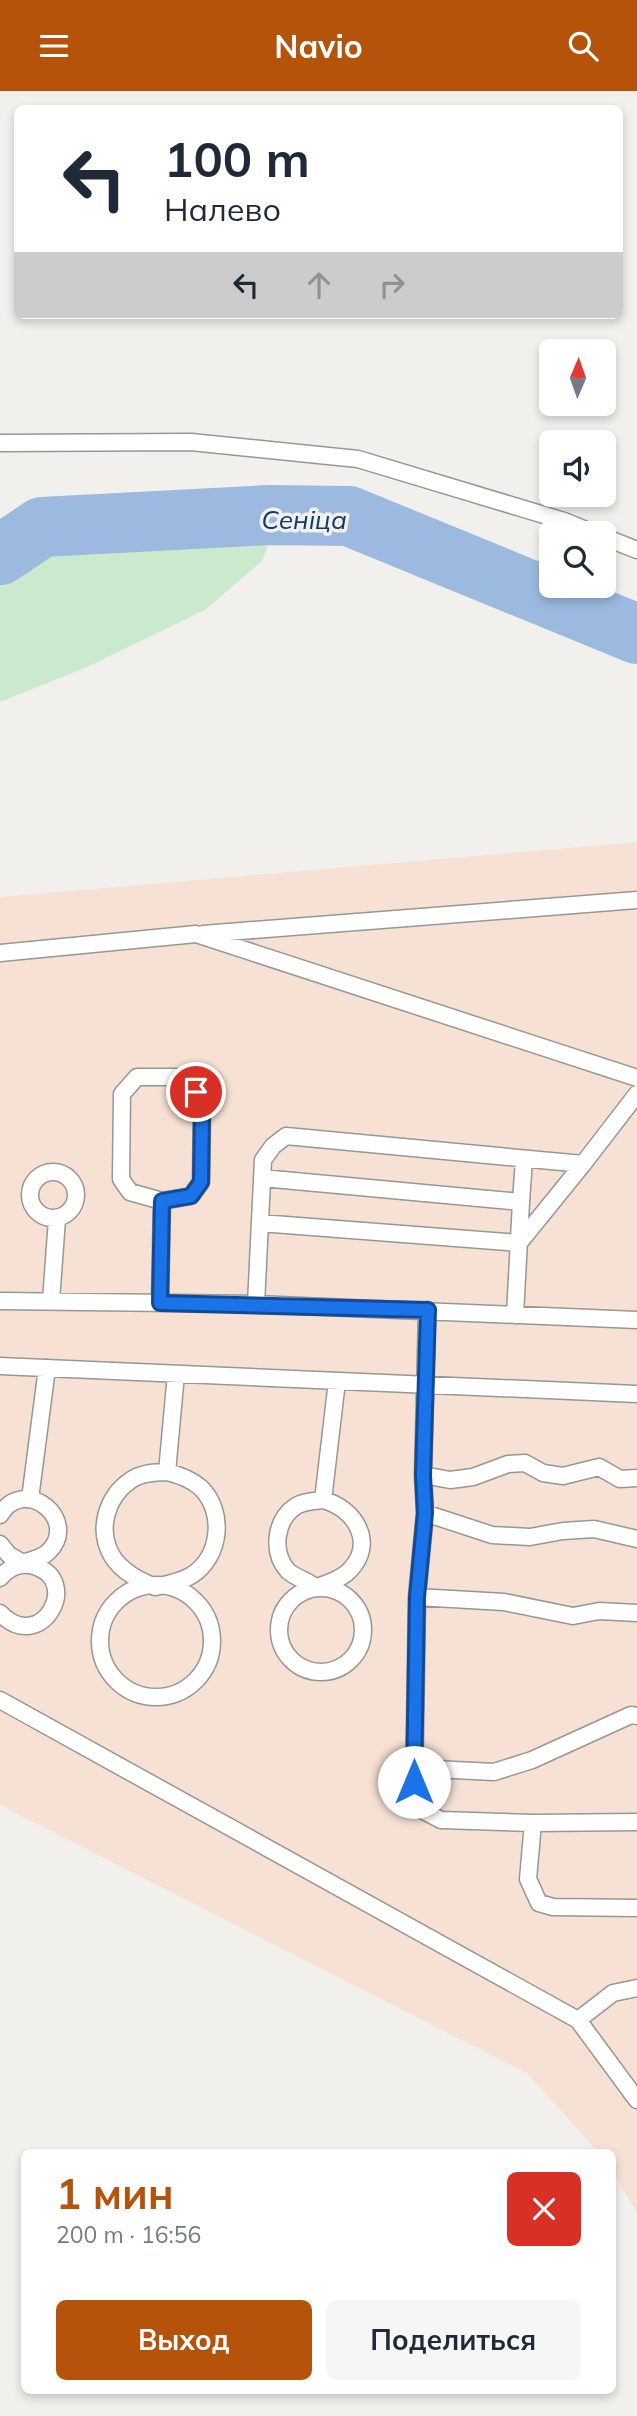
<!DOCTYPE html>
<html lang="ru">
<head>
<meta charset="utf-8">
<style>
  :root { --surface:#fff; --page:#f6f6f7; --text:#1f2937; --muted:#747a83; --accent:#b45309 }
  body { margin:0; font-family:Mulish,sans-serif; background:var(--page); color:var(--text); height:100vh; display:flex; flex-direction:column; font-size:26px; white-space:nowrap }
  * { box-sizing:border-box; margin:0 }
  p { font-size:23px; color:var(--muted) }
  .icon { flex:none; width:38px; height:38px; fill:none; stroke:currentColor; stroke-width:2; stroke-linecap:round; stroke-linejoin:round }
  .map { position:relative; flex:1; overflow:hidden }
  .side { position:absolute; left:21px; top:2058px; width:595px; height:245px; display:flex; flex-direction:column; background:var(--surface); border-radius:10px; box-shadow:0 4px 10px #0003 }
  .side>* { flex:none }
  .top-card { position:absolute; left:14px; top:14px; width:609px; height:214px; border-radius:10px; box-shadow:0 4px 10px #0003; background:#fff; color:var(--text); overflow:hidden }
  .needle { width:46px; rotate:2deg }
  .tools { position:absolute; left:539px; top:248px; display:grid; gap:14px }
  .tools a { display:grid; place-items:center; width:77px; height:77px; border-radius:10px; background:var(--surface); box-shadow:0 4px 10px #0003; font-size:35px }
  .pin { position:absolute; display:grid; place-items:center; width:60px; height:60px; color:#fff; margin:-30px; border:4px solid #fff; border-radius:50%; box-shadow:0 2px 7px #0007 }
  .me { position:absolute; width:77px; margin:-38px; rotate:0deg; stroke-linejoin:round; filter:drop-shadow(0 0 5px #0008) }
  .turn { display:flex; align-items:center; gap:24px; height:147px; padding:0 35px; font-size:32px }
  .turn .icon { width:91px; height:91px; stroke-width:2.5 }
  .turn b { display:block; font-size:49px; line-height:60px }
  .lanes { display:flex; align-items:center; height:66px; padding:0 35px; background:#0003; justify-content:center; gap:35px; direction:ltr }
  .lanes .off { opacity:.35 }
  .round { display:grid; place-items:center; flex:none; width:74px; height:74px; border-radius:10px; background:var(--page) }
  .summary { display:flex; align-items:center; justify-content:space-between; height:119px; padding:0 35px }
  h1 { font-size:42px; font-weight:700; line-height:52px; color:var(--accent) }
  .cta { display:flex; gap:14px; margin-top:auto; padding:14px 35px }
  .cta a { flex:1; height:80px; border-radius:10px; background:var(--accent); color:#fff; font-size:28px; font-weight:700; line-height:80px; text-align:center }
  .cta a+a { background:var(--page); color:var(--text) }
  header { display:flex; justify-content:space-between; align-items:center; height:91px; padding:0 35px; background:var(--accent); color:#fff; font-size:32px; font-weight:700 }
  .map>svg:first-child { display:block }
</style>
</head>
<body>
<header><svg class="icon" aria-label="menu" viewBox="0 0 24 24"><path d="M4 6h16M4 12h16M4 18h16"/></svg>Navio<svg class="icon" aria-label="search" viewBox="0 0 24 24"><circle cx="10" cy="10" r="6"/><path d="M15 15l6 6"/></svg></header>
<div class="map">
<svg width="637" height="2325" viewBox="0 0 637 2325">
  <rect width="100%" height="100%" fill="#f1f0ec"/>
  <path fill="#f7e1d4" d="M637,751V2122L613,2081L612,2062L598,2061L528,1983L0,1714V806Z"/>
  <path fill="#cbeacd" d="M230,419L268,455L262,470L205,519L85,577L0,611V432Z"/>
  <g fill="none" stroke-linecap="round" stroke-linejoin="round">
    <path stroke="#9cbae0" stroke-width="60" d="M0,464L42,436L270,424L349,425L637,543"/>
    <g stroke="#979793" stroke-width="19">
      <path id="lane" d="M0,352L191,351L358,368L564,430L596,443
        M604,446L637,459
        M203,843L637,809
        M0,862L196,843L637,987
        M30 1104a23 23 0 1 1 46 0a23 23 0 1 1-46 0Z
        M262,1087L521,1111L515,1224
        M521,1111L524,1068
        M260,1132L519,1152L583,1073
        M0,1210L256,1213L637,1229
        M51,1210L57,1128
        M160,1212L162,1110L130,1101L121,1088L122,1003L137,986H185L196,1001L202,1018L201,1091L191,1105L162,1110
        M256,1213L263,1069L273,1055L286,1045L583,1073L637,1003
        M427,1219L423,1384L425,1422L417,1506L414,1705L420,1718L441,1729L533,1732L637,1731
        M0,1275L637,1303
        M167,1381C180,1384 191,1388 201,1397C225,1421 221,1465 192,1484C181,1491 168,1493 155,1496C139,1489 122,1481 112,1465C97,1439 106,1406 131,1389C141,1382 155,1381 167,1381Z
        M167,1381L176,1283
        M423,1384L450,1389L473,1386L508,1373L525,1372L543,1382L563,1385L599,1376L620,1388L637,1387
        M30,1408L47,1277
        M323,1409C355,1417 376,1452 350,1479C341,1489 328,1491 316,1497C308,1489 297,1488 288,1480C271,1461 275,1429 296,1415C304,1410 314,1410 323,1409Z
        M323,1409L337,1290
        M425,1422L492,1444L530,1446L563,1440L594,1438L637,1448
        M0,1424C25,1383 81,1430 48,1461C41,1468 32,1468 23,1472L9,1464L0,1453
        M0,1487C9,1476 20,1471 34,1475C83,1489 41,1565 0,1522
        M100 1550a56 56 0 1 1 112 0a56 56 0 1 1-112 0Z
        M279 1539a42 42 0 1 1 84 0a42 42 0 1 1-84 0Z
        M417,1506L504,1511L573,1525L599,1520L637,1522
        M0,1609L578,1929L637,2009
        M414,1677L494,1681L532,1669L631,1624L637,1625
        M533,1732L528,1788L539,1812L553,1816L637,1817
        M578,1929L613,1902L637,1897"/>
    </g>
    <use href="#lane" stroke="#fff" stroke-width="16"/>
  </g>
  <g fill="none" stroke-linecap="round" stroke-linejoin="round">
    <g stroke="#114b97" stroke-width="18">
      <path id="route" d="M196,1001L202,1018L201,1091L191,1105L162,1110L160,1212L428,1219L423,1384L425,1422L417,1506L414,1691"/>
    </g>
    <use href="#route" stroke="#1a73e8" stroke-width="12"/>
  </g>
  <g text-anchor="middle" stroke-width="7" stroke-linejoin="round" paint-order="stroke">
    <g font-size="26" font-style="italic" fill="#0f3968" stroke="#f1f0ec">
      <text x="304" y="438">Сеніца</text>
    </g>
  </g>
</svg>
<div class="tools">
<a><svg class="needle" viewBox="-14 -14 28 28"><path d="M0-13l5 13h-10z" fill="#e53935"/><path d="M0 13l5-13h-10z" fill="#747a83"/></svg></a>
<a><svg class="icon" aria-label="sound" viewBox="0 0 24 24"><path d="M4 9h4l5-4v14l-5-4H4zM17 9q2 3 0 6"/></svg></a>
<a><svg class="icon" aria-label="search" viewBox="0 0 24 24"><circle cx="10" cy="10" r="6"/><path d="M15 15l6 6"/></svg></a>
</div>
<div class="pin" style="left:196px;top:1001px;background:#d93025"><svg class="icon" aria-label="arrive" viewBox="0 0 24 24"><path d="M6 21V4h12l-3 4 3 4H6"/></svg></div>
<svg class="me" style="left:414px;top:1691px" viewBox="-20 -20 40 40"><circle r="19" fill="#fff"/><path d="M0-13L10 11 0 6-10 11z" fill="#1a73e8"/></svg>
<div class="top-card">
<div class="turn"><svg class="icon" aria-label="left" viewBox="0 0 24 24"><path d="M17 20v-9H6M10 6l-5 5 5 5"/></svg><div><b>100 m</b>Налево</div></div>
<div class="lanes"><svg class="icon" aria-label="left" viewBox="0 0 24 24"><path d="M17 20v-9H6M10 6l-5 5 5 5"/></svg><svg class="icon off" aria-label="ahead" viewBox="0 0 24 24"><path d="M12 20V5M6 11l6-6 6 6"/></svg><svg class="icon off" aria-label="right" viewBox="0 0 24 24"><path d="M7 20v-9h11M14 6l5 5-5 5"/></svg></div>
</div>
<section class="side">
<div class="summary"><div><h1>1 мин</h1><p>200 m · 16:56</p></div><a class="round" style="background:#d93025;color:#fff"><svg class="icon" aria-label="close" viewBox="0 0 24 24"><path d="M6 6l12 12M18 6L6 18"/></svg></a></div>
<div class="cta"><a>Выход</a><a>Поделиться</a></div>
</section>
</div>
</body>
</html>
